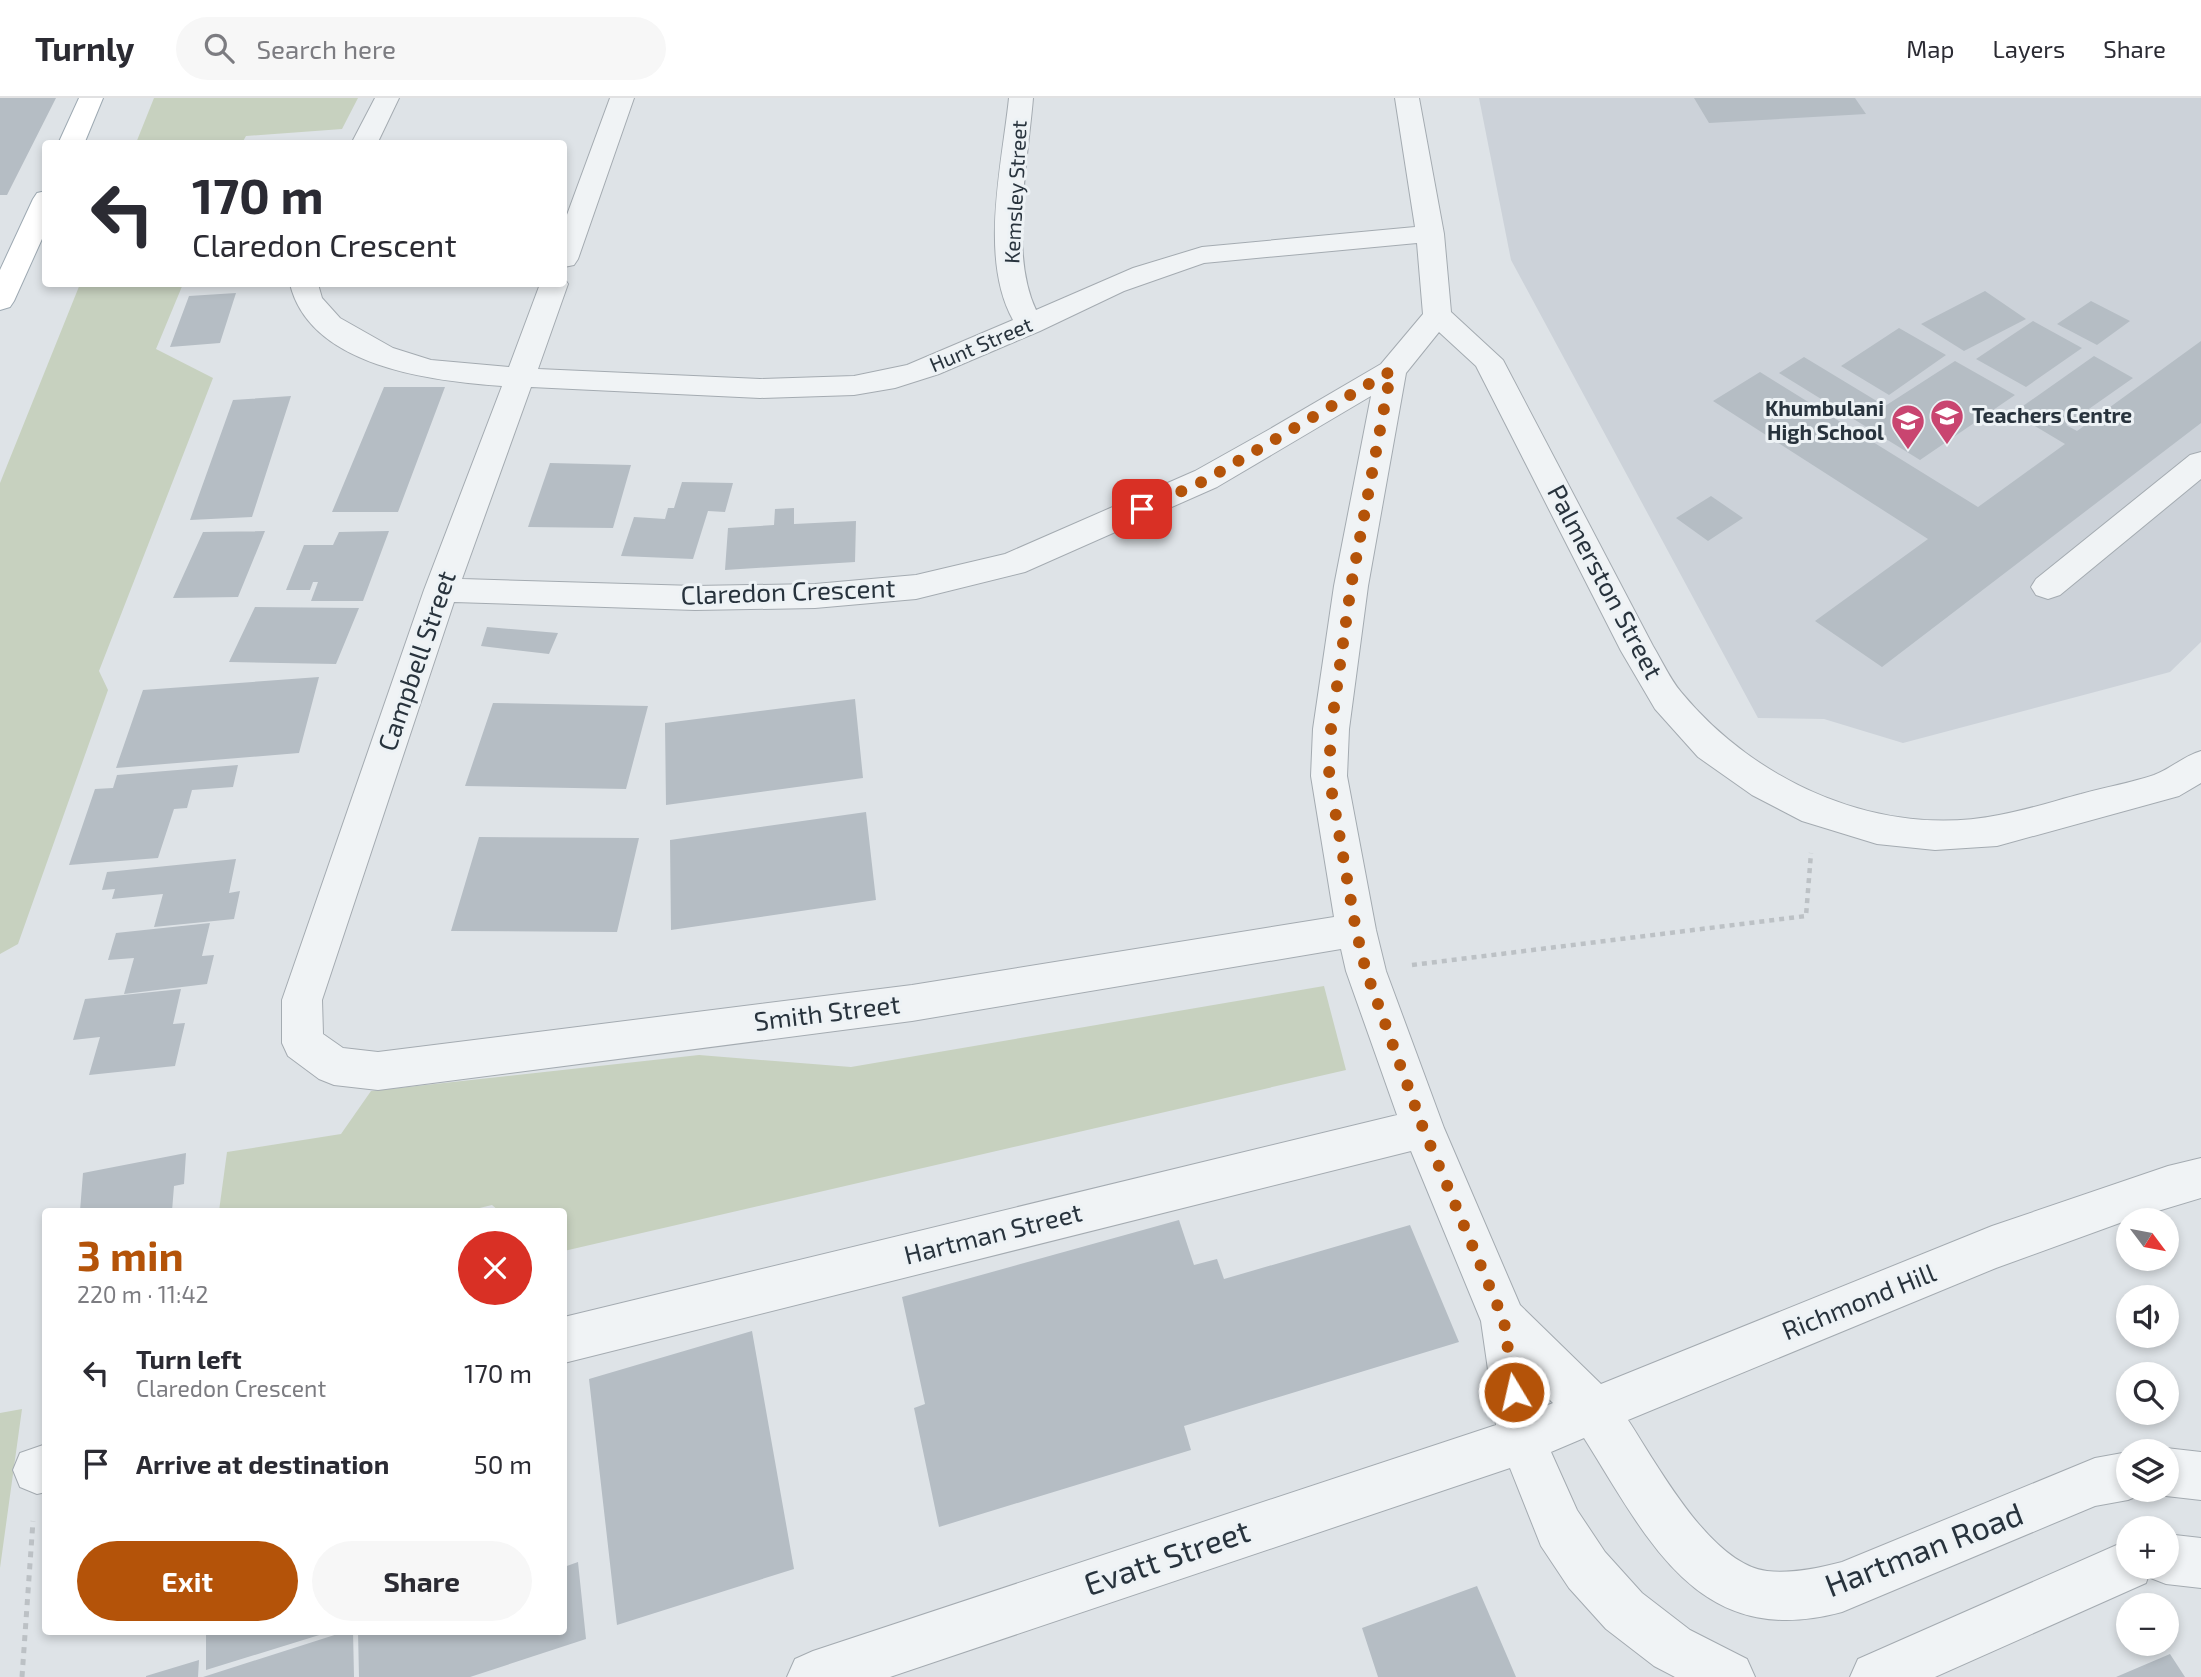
<!DOCTYPE html>
<html lang="en">
<head>
<meta charset="utf-8">
<style>
  :root { --surface:#fff; --page:#f7f7f7; --text:#2b2b33; --muted:#7c7c81; --line:#e1e1e2; --accent:#b45309 }
  body { margin:0; font-family:"Exo 2",sans-serif; background:var(--page); color:var(--text); height:100vh; display:flex; flex-direction:column; font-size:26px; white-space:nowrap }
  * { box-sizing:border-box; margin:0 }
  p { font-size:23px; color:var(--muted) }
  .icon { flex:none; width:38px; height:38px; fill:none; stroke:currentColor; stroke-width:2; stroke-linecap:round; stroke-linejoin:round }
  .map { position:relative; flex:1; overflow:hidden }
  .side { position:absolute; left:42px; top:1110px; width:525px; height:427px; display:flex; flex-direction:column; background:var(--surface); border-radius:7px; box-shadow:0 4px 10px #0003 }
  .side>* { flex:none }
  .hud { position:absolute; left:42px; top:42px; width:525px; height:147px; border-radius:7px; box-shadow:0 4px 10px #0003; background:#fff; color:var(--text); overflow:hidden }
  .needle { width:46px; rotate:122deg }
  .controls { position:absolute; left:2116px; top:1110px; display:grid; gap:14px }
  .controls a { display:grid; place-items:center; width:63px; height:63px; border-radius:50%; background:var(--surface); box-shadow:0 4px 10px #0003; font-size:35px }
  .pin { position:absolute; display:grid; place-items:center; width:60px; height:60px; color:#fff; margin:-30px; border-radius:14px; box-shadow:0 4px 10px #0006 }
  .me { position:absolute; width:77px; margin:-38px; rotate:351deg; stroke-linejoin:round; filter:drop-shadow(0 0 5px #0008) }
  .turn { display:flex; align-items:center; gap:24px; height:147px; padding:0 35px; font-size:32px }
  .turn .icon { width:91px; height:91px; stroke-width:2.5 }
  .turn b { display:block; font-size:49px; line-height:60px }
  .round { display:grid; place-items:center; flex:none; width:74px; height:74px; border-radius:37px; background:var(--page) }
  .head { display:flex; align-items:center; justify-content:space-between; height:119px; padding:0 35px }
  h1 { font-size:42px; font-weight:700; line-height:52px; color:var(--accent) }
  .action { display:flex; gap:14px; margin-top:auto; padding:14px 35px }
  .action a { flex:1; height:80px; border-radius:42px; background:var(--accent); color:#fff; font-size:28px; font-weight:700; line-height:80px; text-align:center }
  .action a+a { background:var(--page); color:var(--text) }
  ul { padding:0; list-style:none }
  li { display:flex; align-items:center; gap:21px; height:91px; padding:0 35px }
  li div { flex:1 }
  li b { display:block; font-size:26px }
  li em { font-style:normal }
  header { display:flex; align-items:center; gap:42px; box-sizing:border-box; height:98px; padding:0 35px; background:var(--surface); border-bottom:2px solid var(--line) }
  header strong { font-size:33px }
  nav { display:flex; gap:38px; margin-inline-start:auto; font-size:24px }
  .search { width:490px; height:63px; background:var(--page); display:flex; align-items:center; gap:18px; box-sizing:border-box; padding:0 24px; border-radius:38px; color:var(--muted); font-size:26px }
  .map>svg:first-child { display:block }
</style>
</head>
<body>
<header>
<strong>Turnly</strong>
<div class="search"><svg class="icon" aria-label="search" viewBox="0 0 24 24"><circle cx="10" cy="10" r="6"/><path d="M15 15l6 6"/></svg>Search here</div>
<nav><a>Map</a><a>Layers</a><a>Share</a></nav>
</header>
<div class="map">
<svg width="2201" height="1579" viewBox="0 0 2201 1579">
  <rect width="100%" height="100%" fill="#dee3e7"/>
  <path fill="#ccd2d9" d="M1479,0H2201V544L2170,574L1903,645L1824,621L1758,620L1511,162Z"/>
  <path fill="#c7d1bf" d="M154,0H358L342,31L246,38L242,45H136Z
    M80,186H183L156,251L213,280L99,573L108,592L18,846L0,856V385Z
    M1324,888L1346,972L564,1153V1113H499L492,1107L467,1113H219L227,1054L341,1036L371,993L699,957L851,969Z
    M22,1311L0,1470V1315Z"/>
  <path fill="#b5bdc4" d="M0,0H56L7,97H0Z
    M1694,0H1855L1866,16L1709,25Z
    M1985,193L2026,221L1964,253L1921,226Z
    M236,195L220,245L170,249L189,198Z
    M2091,203L2130,223L2097,247L2057,226Z
    M2033,223L2082,250L2026,289L1976,261Z
    M1899,230L1946,257L1889,297L1841,268Z
    M2201,243V325L1882,569L1815,523L1928,441L1713,303L1760,274L1978,409L2065,346L2013,315L2094,258L2133,280L2066,327L2077,333Z
    M1804,259L1885,308L1955,263L2015,297L1920,362L1779,275Z
    M384,289H445L398,414H332Z
    M291,298L252,419L190,422L233,302Z
    M550,365L631,367L613,430L528,429Z
    M682,384L733,385L725,414L708,413L693,461L621,458L634,419L665,421L668,410H674Z
    M1711,398L1743,420L1708,443L1676,420Z
    M794,410V426L856,423L855,464L725,472L728,430L774,427L775,411Z
    M265,433L238,499L173,500L203,434Z
    M389,433L363,503H311L318,484H313L310,492H286L304,447H333L339,434Z
    M255,509L359,510L336,566L229,564Z
    M487,529L558,535L549,556L481,548Z
    M319,579L299,655L116,670L143,592Z
    M855,601L863,680L666,707L665,625Z
    M493,605L648,608L626,691L465,688Z
    M238,667L233,689L192,692L187,710L174,711L158,760L69,767L95,691L113,690L117,677Z
    M866,714L876,802L671,832L670,742Z
    M479,739L639,740L617,834L451,833Z
    M236,761L229,795L240,793L234,821L154,829L163,796L112,801L115,791L102,792L107,774Z
    M210,825L202,858L214,857L207,886L124,896L134,860L108,862L116,835Z
    M181,891L173,926L185,925L175,968L89,977L100,939L73,942L85,901Z
    M186,1055L184,1086L174,1088L172,1113H80L83,1075Z
    M1179,1122L1194,1167L1217,1161L1224,1181L1410,1127L1459,1244L1184,1328L1191,1352L939,1429L914,1310L925,1306L902,1199Z
    M752,1233L794,1471L617,1527L589,1281Z
    M578,1464L586,1541L470,1579H359L358,1533H564V1469Z
    M1477,1488L1516,1579H1378L1362,1530Z
    M206,1533H328L329,1534L206,1572Z
    M347,1533H353L354,1579H203Z
    M2170,1556L2185,1579H2116Z
    M199,1562L198,1579H146V1578Z"/>
  <g fill="none" stroke-linecap="round" stroke-linejoin="round">
    <g stroke="#a4abb1" stroke-width="2">
      <path id="minor" d="M375,0H399L377,46H351Z
        M610,0H634L578,161L574,167L564,169V125Z
        M1009,0H1033C1028,62 1009,155 1036,212L1133,170L1202,149L1415,129L1395,0H1419L1444,136L1451,214L1503,262L1653,548C1662,563 1670,581 1681,594C1756,685 1881,741 1999,717C2027,712 2054,703 2081,696C2105,689 2131,685 2154,677C2170,671 2184,658 2201,653V685L2179,698L1997,748L1935,752L1877,746L1802,723L1752,697L1698,659L1655,611L1621,553L1476,268L1439,234L1406,275L1368,488L1349,631L1347,678L1376,832L1386,873L1444,1030L1520,1207L1601,1286L1992,1128L2168,1068L2201,1060V1100L2128,1122L1996,1170L1628,1322C1657,1366 1710,1466 1767,1473C1792,1476 1819,1470 1842,1464L2095,1360L2128,1354V1391H2147L2145,1395L2128,1402L2095,1408L1842,1514C1698,1553 1649,1443 1584,1340L1551,1354L1577,1412L1605,1454L1642,1495L1690,1532L1747,1561L1755,1579H1675L1654,1568L1606,1531L1569,1490L1541,1448L1510,1370L890,1579H787L795,1561L813,1553L1496,1327L1481,1223L1411,1053L564,1265V1219L1397,1017L1346,873L1341,851L912,923L378,992L334,987L319,981L288,958L282,945V902L424,492L502,288C432,283 310,269 290,186H318L322,200L340,220L393,250L431,262L509,269L540,186H564V180L568,186L538,271L760,281L854,278L907,267L1013,222C979,161 1002,67 1009,0ZM1417,145L1423,216L1381,266L1270,331L1195,373L1005,456L916,477L815,486L695,488L462,481L531,289L760,300L854,297L895,290L939,276L1040,233L1124,193L1204,165ZM1371,298L1334,488L1313,631L1311,678L1334,819L912,887L378,954L343,950L323,936L322,902L454,504L695,512L815,510L916,501L1025,474L1217,389ZM1538,1290L1553,1305L1541,1310Z
        M2201,354V381L2060,497L2048,501L2036,497L2031,489L2036,481L2190,357Z
        M46,1346V1394L37,1396L20,1389L13,1372L20,1355Z
        M2166,1350L2201,1354V1402L2166,1398L2149,1391H2166V1353H2159Z
        M2166,1436L2201,1440V1490L2166,1486L2148,1479L2146,1485L1935,1579H1850L1858,1561L2128,1442V1468H2166Z"/>
    </g>
    <g stroke="#9da9b2" stroke-width="2">
      <path id="major" d="M79,0H103L84,46H58Z
        M46,93V132L14,203L10,209L0,212V172L33,101L37,95Z"/>
    </g>
    <path stroke="#bcc1c5" stroke-width="4.5" stroke-dasharray="5 5" stroke-linecap="butt" d="M1412,867L1806,818L1811,755"/>
    <path stroke="#bcc1c5" stroke-width="5" stroke-dasharray="6 6" stroke-linecap="butt" d="M22,1579L33,1423"/>
    <use href="#minor" fill="#f0f3f5" fill-rule="evenodd"/>
    <use href="#major" fill="#fff" fill-rule="evenodd"/>
  </g>
  <g fill="none" stroke-linecap="round" stroke-linejoin="round">
    <path stroke="#b45309" stroke-width="12" stroke-dasharray="0 21.6" d="M1142,411L1206,382L1391,273L1351,488L1331,631L1329,678L1356,832L1366,873L1423,1030L1504,1223L1514,1294"/>
  </g>
  <defs>
    <g id="university-pin" transform="scale(1.75)"><path d="M0 17L-7.5 6A9.5 9.5 0 1 1 7.5 6Z" fill="#c94570" stroke="#edf2f5"/><path d="M0-5L7-2L0 1L-7-2ZM-4 1L0 2.5L4 1V4Q0 6-4 4Z" fill="#fff"/></g>
    <g id="school-pin" transform="scale(1.75)"><path d="M0 17L-7.5 6A9.5 9.5 0 1 1 7.5 6Z" fill="#c94570" stroke="#edf2f5"/><path d="M0-5L7-2L0 1L-7-2ZM-4 1L0 2.5L4 1V4Q0 6-4 4Z" fill="#fff"/></g>
  </defs>
  <g fill-rule="evenodd">
    <use href="#university-pin" x="1947" y="318"/>
    <use href="#school-pin" x="1908" y="323"/>
  </g>
  <g text-anchor="middle" stroke-width="6" stroke-linejoin="round" paint-order="stroke">
    <g font-size="21" fill="#28333d" stroke="#edf2f5">
      <text transform="translate(1016 94) rotate(-87)" y="7">Kemsley Street</text>
      <text transform="translate(981 247) rotate(-23)" y="7">Hunt Street</text>
    </g>
    <g font-size="21" font-weight="bold" fill="#28333d" stroke="#edf2f5" text-anchor="end">
      <text x="1884" y="318">Khumbulani<tspan x="1884" dy="24">High School</tspan></text>
      <text x="1972" y="325" text-anchor="start">Teachers Centre</text>
    </g>
    <g font-size="26" fill="#28333d" stroke="#edf2f5">
      <text transform="translate(1605 484) rotate(62)" y="9">Palmerston Street</text>
      <text transform="translate(788 494) rotate(-2)" y="9">Claredon Crescent</text>
      <text transform="translate(417 563) rotate(-71)" y="9">Campbell Street</text>
      <text transform="translate(827 915) rotate(-7)" y="9">Smith Street</text>
      <text transform="translate(993 1136) rotate(-14)" y="9">Hartman Street</text>
      <text transform="translate(1859 1204) rotate(-22)" y="9">Richmond Hill</text>
    </g>
    <g font-size="32" fill="#28333d" stroke="#edf2f5">
      <text transform="translate(1924 1452) rotate(-21)" y="11">Hartman Road</text>
      <text transform="translate(1167 1460) rotate(-19)" y="11">Evatt Street</text>
    </g>
  </g>
</svg>
<div class="controls">
<a><svg class="needle" viewBox="-14 -14 28 28"><path d="M0-13l5 13h-10z" fill="#e53935"/><path d="M0 13l5-13h-10z" fill="#7c7c81"/></svg></a>
<a><svg class="icon" aria-label="sound" viewBox="0 0 24 24"><path d="M4 9h4l5-4v14l-5-4H4zM17 9q2 3 0 6"/></svg></a>
<a><svg class="icon" aria-label="search" viewBox="0 0 24 24"><circle cx="10" cy="10" r="6"/><path d="M15 15l6 6"/></svg></a>
<a><svg class="icon" aria-label="layers" viewBox="0 0 24 24"><path d="M12 4l9 5-9 5-9-5zM3 14l9 5 9-5"/></svg></a>
<a>+</a>
<a>−</a>
</div>
<div class="pin" style="left:1142px;top:411px;background:#d93025"><svg class="icon" aria-label="arrive" viewBox="0 0 24 24"><path d="M6 21V4h12l-3 4 3 4H6"/></svg></div>
<svg class="me" style="left:1514px;top:1294px" viewBox="-20 -20 40 40"><circle r="17" fill="#b45309" stroke="#fff" stroke-width="3"/><path d="M0-11L8 9 0 5-8 9z" fill="#fff"/></svg>
<div class="hud">
<div class="turn"><svg class="icon" aria-label="left" viewBox="0 0 24 24"><path d="M17 20v-9H6M10 6l-5 5 5 5"/></svg><div><b>170 m</b>Claredon Crescent</div></div>
</div>
<section class="side">
<div class="head"><div><h1>3 min</h1><p>220 m · 11:42</p></div><a class="round" style="background:#d93025;color:#fff"><svg class="icon" aria-label="close" viewBox="0 0 24 24"><path d="M6 6l12 12M18 6L6 18"/></svg></a></div>
<ul>
<li><svg class="icon" aria-label="left" viewBox="0 0 24 24"><path d="M17 20v-9H6M10 6l-5 5 5 5"/></svg><div><b>Turn left</b><p>Claredon Crescent</p></div><em>170 m</em></li>
<li><svg class="icon" aria-label="arrive" viewBox="0 0 24 24"><path d="M6 21V4h12l-3 4 3 4H6"/></svg><div><b>Arrive at destination</b></div><em>50 m</em></li>
</ul>
<div class="action"><a>Exit</a><a>Share</a></div>
</section>
</div>
</body>
</html>
